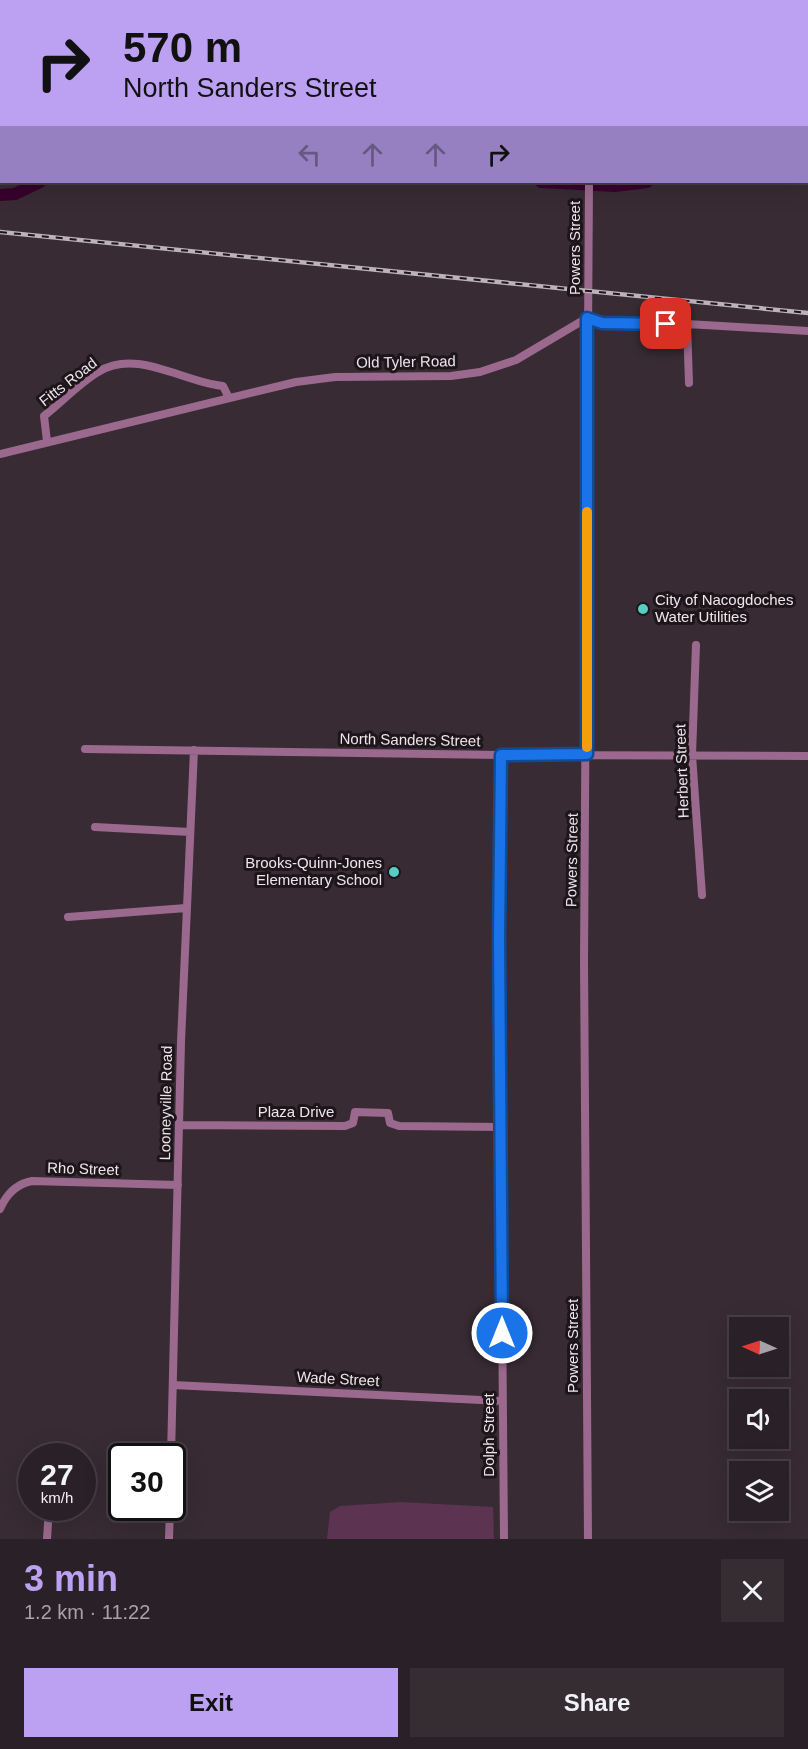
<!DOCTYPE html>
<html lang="en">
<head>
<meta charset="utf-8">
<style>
  :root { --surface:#2a2027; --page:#362d33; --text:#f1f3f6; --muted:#a5a3a7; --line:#463e44; --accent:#bca0f2 }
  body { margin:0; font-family:Arial,sans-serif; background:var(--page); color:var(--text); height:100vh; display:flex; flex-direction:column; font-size:22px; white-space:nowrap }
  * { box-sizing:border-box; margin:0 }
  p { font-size:20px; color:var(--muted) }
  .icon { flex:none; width:33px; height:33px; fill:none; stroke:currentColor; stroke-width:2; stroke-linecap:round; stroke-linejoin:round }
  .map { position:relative; height:1539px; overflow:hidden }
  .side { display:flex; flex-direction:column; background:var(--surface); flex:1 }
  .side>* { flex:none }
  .banner { position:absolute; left:0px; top:0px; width:808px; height:183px; box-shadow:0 6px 24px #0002,0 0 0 2px var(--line); background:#bca0f2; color:#111; overflow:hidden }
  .needle { width:39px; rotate:273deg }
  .controls { position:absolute; left:729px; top:1317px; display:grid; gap:12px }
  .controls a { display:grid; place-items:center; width:60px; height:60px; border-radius:0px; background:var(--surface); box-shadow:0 6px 24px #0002,0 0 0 2px var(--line); font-size:30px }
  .speed { position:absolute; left:18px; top:1443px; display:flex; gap:12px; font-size:30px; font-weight:700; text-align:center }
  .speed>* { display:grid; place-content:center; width:78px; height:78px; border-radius:50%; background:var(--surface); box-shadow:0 6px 24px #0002,0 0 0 2px var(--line); line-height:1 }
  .speed small { font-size:15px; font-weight:400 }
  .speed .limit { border:3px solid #111; border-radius:9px; background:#fff; color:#111 }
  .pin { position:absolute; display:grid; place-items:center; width:51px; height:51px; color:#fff; margin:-26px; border-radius:12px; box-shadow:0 3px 9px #0006 }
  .me { position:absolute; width:66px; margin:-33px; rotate:0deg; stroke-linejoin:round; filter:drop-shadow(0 0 4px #0008) }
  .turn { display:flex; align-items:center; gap:21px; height:126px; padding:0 24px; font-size:27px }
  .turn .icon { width:78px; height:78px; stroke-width:2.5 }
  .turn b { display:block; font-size:42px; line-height:51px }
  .lanes { display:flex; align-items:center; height:57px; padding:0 24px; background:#0003; justify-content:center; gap:30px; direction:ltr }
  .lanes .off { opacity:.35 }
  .round { display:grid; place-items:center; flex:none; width:63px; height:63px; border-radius:0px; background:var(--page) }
  .headline { display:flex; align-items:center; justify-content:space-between; height:102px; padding:0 24px }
  h1 { font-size:36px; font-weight:700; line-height:45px; color:var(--accent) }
  .cta { display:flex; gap:12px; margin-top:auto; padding:12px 24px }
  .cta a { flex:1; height:69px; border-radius:0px; background:var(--accent); color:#111; font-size:24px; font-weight:700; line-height:69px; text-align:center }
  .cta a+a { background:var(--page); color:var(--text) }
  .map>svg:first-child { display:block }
</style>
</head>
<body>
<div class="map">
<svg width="808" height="1539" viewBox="0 0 808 1539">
  <rect width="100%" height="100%" fill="#382b34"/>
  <path fill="#5c3351" d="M401,1502L493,1507L494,1539H327L330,1512L340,1506Z"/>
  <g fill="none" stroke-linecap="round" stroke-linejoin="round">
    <path stroke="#37022d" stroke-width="12" d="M807,156H808
      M541,182L615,186L647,182
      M0,195L15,194L40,182"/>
    <path stroke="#9b698d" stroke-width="8" d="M233,0L237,2
      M415,2V0
      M591,2V0
      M699,2V0
      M807,47L808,48
      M587,318L601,323L687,324L808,331
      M687,324L689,383
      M47,441L44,416C62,402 78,384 98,372C137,348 182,382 223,386L229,398
      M0,454L296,382L335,377L451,376L480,372L516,360L587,318
      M696,645L692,755L702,895
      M85,749L501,755L808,756
      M501,755L499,939L504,1539
      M95,827L190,832
      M68,917L186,908
      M179,1125L345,1126L353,1123L355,1112L388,1113L390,1123L399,1126L501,1127
      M0,1209C6,1195 16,1184 32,1181L178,1185
      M173,1385L502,1401
      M171,1456L181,1042L194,750
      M47,1539L49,1508
      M169,1539L170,1508
      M588,1539L584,962L589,182"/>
    <g stroke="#bcb2b8" stroke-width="4.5">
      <path id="rail" d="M0,232L808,313"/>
    </g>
    <use href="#rail" stroke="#1c161a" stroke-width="2" stroke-dasharray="7" stroke-linecap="butt"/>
  </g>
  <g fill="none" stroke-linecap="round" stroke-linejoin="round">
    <g stroke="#114b97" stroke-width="15">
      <path id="route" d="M502,1333L499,939L501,755L587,754V318L602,323L666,324"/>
    </g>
    <use href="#route" stroke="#1a73e8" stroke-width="10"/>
    <path stroke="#f59e0b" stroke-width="10" d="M587,747V512"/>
  </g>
  <g fill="#56cec4" stroke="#1c161a" stroke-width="2">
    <circle cx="643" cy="609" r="6"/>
    <circle cx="394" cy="872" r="6"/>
  </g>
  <g text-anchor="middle" stroke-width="6" stroke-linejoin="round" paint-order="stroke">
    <g font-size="15" fill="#eee5eb" stroke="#1c161a">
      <text transform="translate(575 248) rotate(-90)" y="5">Powers Street</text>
      <text transform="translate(406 362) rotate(-1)" y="5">Old Tyler Road</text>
      <text transform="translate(68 382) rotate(-38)" y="5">Fitts Road</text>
      <text transform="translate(410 740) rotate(1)" y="5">North Sanders Street</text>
      <text transform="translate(682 771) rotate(-92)" y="5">Herbert Street</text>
      <text transform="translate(572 860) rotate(-89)" y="5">Powers Street</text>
      <text transform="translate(166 1103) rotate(-89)" y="5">Looneyville Road</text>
      <text x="296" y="1117">Plaza Drive</text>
      <text transform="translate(83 1169) rotate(2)" y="5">Rho Street</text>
      <text transform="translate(573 1346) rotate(-90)" y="5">Powers Street</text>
      <text transform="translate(338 1379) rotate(3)" y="5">Wade Street</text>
      <text transform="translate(489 1435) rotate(-90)" y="5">Dolph Street</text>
    </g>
    <g font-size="15" fill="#eee5eb" stroke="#1c161a" text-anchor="start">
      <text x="655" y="605">City of Nacogdoches<tspan x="655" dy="17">Water Utilities</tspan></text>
      <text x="382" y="868" text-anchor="end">Brooks-Quinn-Jones<tspan x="382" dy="17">Elementary School</tspan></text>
    </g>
  </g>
</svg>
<div class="controls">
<a><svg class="needle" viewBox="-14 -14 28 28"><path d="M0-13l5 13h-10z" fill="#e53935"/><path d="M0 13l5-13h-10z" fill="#a5a3a7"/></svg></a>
<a><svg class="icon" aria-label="sound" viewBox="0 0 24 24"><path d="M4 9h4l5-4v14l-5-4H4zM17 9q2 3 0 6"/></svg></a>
<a><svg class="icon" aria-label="layers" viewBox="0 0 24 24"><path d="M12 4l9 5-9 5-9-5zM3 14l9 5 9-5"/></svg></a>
</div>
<div class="speed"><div>27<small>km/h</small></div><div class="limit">30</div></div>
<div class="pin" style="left:666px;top:324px;background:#d93025"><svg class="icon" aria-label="arrive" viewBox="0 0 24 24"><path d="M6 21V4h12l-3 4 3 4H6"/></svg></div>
<svg class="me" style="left:502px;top:1333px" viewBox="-20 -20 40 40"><circle r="17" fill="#1a73e8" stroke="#fff" stroke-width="3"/><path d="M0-11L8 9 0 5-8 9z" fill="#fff"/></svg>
<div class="banner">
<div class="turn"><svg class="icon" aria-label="right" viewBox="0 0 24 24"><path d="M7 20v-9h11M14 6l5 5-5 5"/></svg><div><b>570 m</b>North Sanders Street</div></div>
<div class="lanes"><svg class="icon off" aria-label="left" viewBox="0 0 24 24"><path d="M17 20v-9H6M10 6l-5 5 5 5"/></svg><svg class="icon off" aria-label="ahead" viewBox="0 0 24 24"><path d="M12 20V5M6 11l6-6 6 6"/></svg><svg class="icon off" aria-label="ahead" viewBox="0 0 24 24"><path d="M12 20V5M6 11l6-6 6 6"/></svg><svg class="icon" aria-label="right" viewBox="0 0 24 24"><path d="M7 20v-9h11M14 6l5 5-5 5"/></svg></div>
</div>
</div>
<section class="side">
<div class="headline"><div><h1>3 min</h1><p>1.2 km · 11:22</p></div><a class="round"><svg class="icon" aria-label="close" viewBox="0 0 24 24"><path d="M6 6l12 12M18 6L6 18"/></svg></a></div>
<div class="cta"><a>Exit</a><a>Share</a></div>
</section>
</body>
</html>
